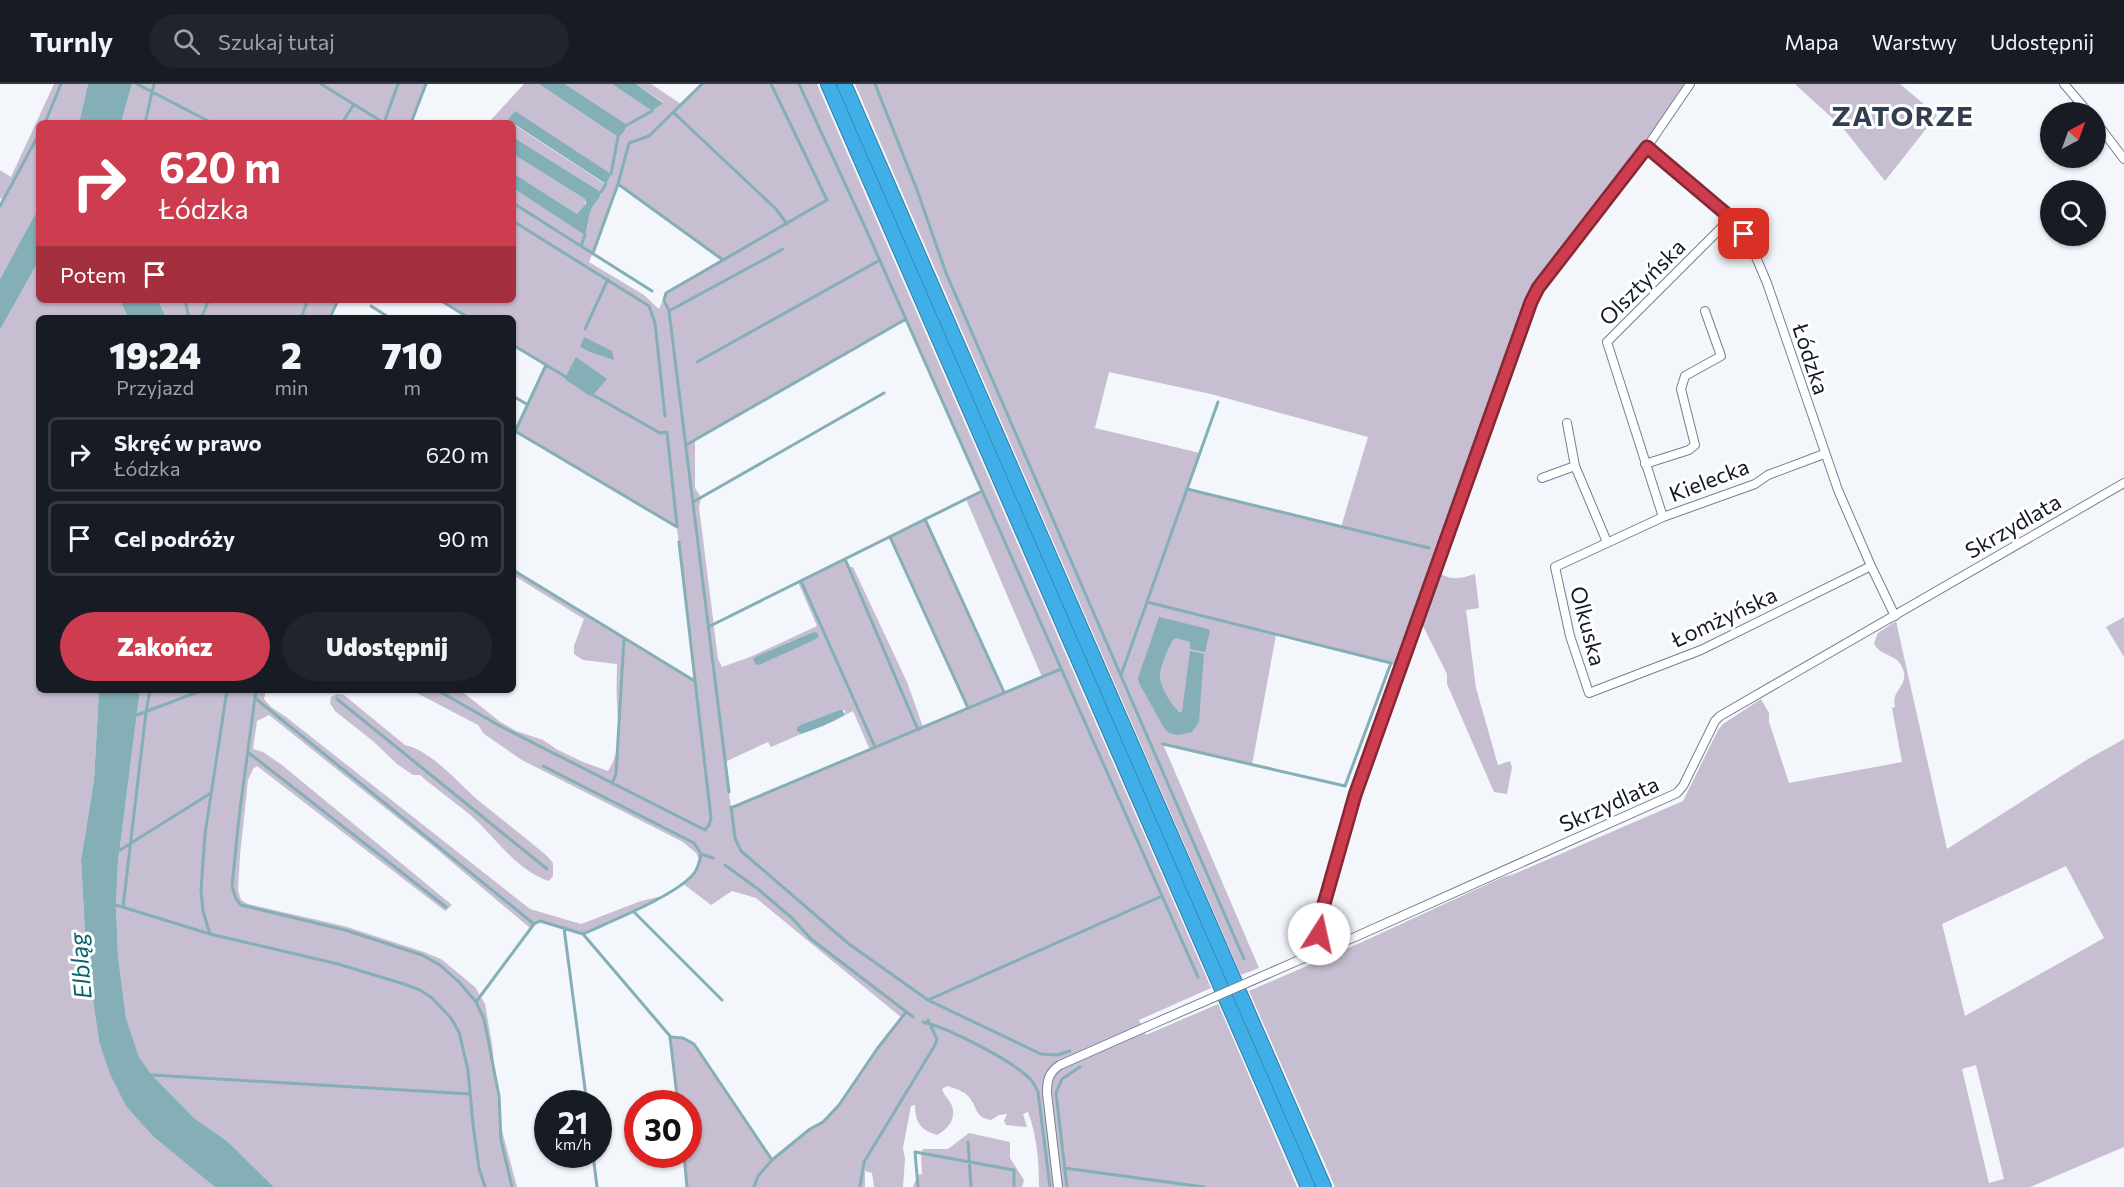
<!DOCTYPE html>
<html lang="pl">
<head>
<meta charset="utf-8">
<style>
  :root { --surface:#171b24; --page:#20242c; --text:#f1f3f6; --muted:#9ea1a6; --line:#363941; --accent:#cd3d4f }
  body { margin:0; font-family:Commissioner,sans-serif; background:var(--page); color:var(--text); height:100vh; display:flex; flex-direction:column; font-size:22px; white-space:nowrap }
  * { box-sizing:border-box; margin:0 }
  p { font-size:20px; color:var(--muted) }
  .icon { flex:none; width:33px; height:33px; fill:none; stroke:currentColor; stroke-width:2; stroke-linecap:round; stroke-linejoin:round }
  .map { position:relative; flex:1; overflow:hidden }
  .drawer { position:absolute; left:36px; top:231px; width:480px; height:378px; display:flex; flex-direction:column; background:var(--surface); border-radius:9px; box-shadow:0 2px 4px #0004 }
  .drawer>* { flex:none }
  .banner { position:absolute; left:36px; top:36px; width:480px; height:183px; border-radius:9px; box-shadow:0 2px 4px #0004; background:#cd3d4f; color:#fff; overflow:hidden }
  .needle { width:39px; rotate:41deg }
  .tools { position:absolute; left:2040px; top:18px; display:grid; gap:12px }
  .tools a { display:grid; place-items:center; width:66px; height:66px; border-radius:50%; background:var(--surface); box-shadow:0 2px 4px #0004; font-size:30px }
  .speed { position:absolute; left:534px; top:1006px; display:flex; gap:12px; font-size:30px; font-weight:700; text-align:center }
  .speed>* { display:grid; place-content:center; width:78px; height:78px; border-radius:50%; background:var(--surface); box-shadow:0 2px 4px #0004; line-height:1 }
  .speed small { font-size:15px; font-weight:400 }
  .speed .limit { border:9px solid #d22; background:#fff; color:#111 }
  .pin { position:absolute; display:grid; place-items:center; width:51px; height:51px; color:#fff; margin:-26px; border-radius:12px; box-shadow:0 3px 9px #0006 }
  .me { position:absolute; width:66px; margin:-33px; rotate:10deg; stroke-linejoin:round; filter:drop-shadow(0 0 4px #0008) }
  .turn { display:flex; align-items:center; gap:21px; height:126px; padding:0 24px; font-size:27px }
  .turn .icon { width:78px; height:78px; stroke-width:2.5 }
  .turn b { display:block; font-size:42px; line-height:51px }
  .then { display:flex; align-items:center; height:57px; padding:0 24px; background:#0003; gap:12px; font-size:22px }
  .eta { display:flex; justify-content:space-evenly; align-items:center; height:102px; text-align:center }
  .eta b { font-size:36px; font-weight:800; line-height:42px }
  .button { display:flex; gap:12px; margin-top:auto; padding:12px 24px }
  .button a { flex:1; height:69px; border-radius:36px; background:var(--accent); color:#fff; font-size:24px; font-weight:800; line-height:69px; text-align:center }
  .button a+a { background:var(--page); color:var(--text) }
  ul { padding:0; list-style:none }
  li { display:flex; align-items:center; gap:18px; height:75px; margin:0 12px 9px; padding:0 12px; border:3px solid var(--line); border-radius:9px }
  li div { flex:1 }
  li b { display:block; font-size:22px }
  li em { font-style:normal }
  header { display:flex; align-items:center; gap:36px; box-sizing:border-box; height:84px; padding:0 30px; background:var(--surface); border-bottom:2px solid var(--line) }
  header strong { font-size:28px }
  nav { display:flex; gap:33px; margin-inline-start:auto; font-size:21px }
  .search { width:420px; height:54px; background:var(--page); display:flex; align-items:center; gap:15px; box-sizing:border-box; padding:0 21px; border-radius:33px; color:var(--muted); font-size:22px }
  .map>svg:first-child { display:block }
</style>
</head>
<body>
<header>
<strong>Turnly</strong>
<div class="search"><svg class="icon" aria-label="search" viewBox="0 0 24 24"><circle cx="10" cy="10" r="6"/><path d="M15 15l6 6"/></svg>Szukaj tutaj</div>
<nav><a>Mapa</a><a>Warstwy</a><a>Udostępnij</a></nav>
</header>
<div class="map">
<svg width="2124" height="1103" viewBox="0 0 2124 1103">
  <rect width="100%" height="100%" fill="#f3f6fb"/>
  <path fill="#c7bed1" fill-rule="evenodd" d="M54,0H88L79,39H39V123L0,195V122L3,116L0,114V86L11,93Z
    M132,0H426L411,39H121Z
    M524,0H539L618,53L626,41L565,0H612L652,27L663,18L636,0H651L681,20L702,0H817L1211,904L1139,936L1146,951L1218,920L1297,1103H1039C1039,1078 1037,1052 1028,1028L1023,1030L1027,1043L1006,1041L1004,1037L1007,1030L999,1031L991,1036C974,1033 978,1024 969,1013C964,1007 954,1004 947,1002L942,1005C944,1011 947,1013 950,1018C958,1032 950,1044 937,1051C921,1046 915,1039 915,1021L911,1022L903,1064L905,1075L903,1103H874L872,1089L865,1087V1103H687L684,1071H688V1020H678L670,953L683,954L694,960L772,1075L810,1045L823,1038L839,1021L877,965L902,934L756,814L732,807L711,821L682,799L695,788L700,777L696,769L683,758L522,676L484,650L478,641L411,606H460L499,637L516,647L543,656L558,666L583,678L608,687C622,666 618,641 617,618C616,605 617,592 617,580L583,576L574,570V562L584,535L513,491V486L694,595L677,443L515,347L546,281L513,261V234H469L440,216H513V104L585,150C589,143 587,133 591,125C595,118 600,117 601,108L513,53V40L605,100L611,90L508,36L512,39H488ZM618,101L723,176L666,209L659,225L644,211L589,178ZM906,235L982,407L966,415L1042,593L1004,609L925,435L890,453L968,624L923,643L907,598L853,483H848L845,475L798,498L817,542L750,573L722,583L718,575L699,423L701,413L695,404V356ZM842,625L845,627V631L853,627L870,666L731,724L725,678L768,658L771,663L801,650L797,646L800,641Z
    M855,0H1684L1644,60L1549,182L1528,216L1398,582L1276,551L1252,681L1163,660L1259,884L1241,891ZM1109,288L1211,310L1368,353L1341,443L1187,405L1200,369L1095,344Z
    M1795,0H1900L1937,31L1885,97L1843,44Z
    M513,70L585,115V123L577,130L513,89Z
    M39,176V216H120L128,234H39V606H99L94,696L81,776L86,868L99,957L215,1103H0V246Z
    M158,216H338L330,234H166Z
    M1441,490C1453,497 1462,494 1475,490L1479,524L1466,526L1476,604L1498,681L1510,677L1512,683L1507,710L1494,708L1447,600V590L1422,540Z
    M2124,533V573L2106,543Z
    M1896,537L1947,765L2088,675L2124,655V1063L2030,1103H1335L1249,907L1362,858L1503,793L1514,790L1683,717L1718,646L1723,640L1761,615L1769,629V638L1789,699L1902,678L1892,624L1895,623C1890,605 1911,602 1902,583C1896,569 1880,573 1874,559L1878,549ZM2066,782L2104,854L1965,932L1942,840ZM1976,981L2004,1095L1989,1099L1962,985Z
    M140,606H266L264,615L271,623L286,633L530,825L581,840L641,817L662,812L640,825L583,850L540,837L534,840L530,844L434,763L269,631L257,637L253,665L263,668L282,681L452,821L445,827L257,682L253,685L248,696L240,771L238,806L241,816L248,820L344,842L424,868L441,875L475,903L485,920L492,960L500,1039L517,1103H274L227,1057L194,1034L152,991L139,973L126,934L118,872L116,821L118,778Z
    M337,610L344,611L405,661C432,667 458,699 479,717C501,735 525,753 547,772L553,779V792L549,797C520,788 498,758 478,738C460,721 438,707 420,691H413L397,680L374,658L335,627L330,619L331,613Z
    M969,1049L1010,1058V1074L1024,1096L1022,1103H913L915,1097H917V1091L922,1090L921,1069L923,1065H948Z"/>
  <path fill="#84afb7" d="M88,0H132L121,39H79Z
    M539,0H565L627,41L623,49L618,53Z
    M612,0H636L663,19L652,27Z
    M515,27L611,90L606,100L508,36Z
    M513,53L601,108C600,117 594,118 591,126C588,133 588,143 585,151L513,104V89L577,130L586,120L585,115L513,70Z
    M39,123V176L0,246V195Z
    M120,216H158L166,234H128Z
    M584,253L612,267L614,276L590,268L580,263Z
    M576,273L607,295L593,311L590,312L566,296V292Z
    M1159,533L1208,545L1210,547L1205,568L1190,565V558L1176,554L1173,556C1169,562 1159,585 1160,593C1161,605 1171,620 1179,628H1182L1190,567L1204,570L1199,638L1192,648L1178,651L1169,649L1164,644L1139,599L1138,594Z
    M814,548L817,549L819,553L812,557L761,580L756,581L753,575L757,572Z
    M99,606H140L118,778L116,821L118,872L126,934L139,973L152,991L194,1034L227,1057L274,1103H215L153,1052L126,1022L110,990L99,957L86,868L81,776L94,696Z
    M842,625L845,631C831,639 816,645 801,650L797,647V644L800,641Z"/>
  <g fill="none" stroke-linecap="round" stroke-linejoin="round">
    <path stroke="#84afb7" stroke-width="3" d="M137,0L212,39
      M321,0L384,39
      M799,0L865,143L1198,893
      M875,0L917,106L946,189L1244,875
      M673,28L776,125L787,140
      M45,39L61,0
      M145,39L154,0
      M342,39L354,20
      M384,39L398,0
      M411,39L426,0
      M627,41L652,27
      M611,90L618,53
      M618,100L723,176
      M601,108L606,100
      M513,119L652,207
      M0,122L39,50
      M513,137L649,222L655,239L665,332
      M581,162L585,151
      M593,169L618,100L629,59L649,52L702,0
      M185,216L189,234
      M440,216L469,234
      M371,222L390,234
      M669,227L783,165
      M201,234L209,216
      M301,234L308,216
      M330,234L338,216
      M585,245L608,195
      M513,261L566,293
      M697,278L880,176
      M593,311L653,345L660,349L667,348L677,442
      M513,312L528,321
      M515,347L677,443
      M513,352L546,281
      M686,361L906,235
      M1187,405L1429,464
      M693,418L884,309
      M925,435L1004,608
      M890,453L968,624
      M845,475L918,646
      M513,486L693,596
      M801,497L875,663
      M1147,518L1391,579L1345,702L1163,660
      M708,543L982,407
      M1121,591L1218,318
      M256,606L239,733L232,802L236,815L241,821L345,846L422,871L440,881L460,899L476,918L484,935L499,1012L501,1056L512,1103
      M437,606L500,642L705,746L709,741L711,734L679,458
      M255,614L534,840
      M337,615L547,785
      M137,631L203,606
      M249,669L446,823
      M543,682L694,759L701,770C700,776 698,783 695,788C680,810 609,838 583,850
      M612,700L616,690L624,554
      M729,708L669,227L664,216L666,209L827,116L771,0
      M731,723L735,754L741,767L849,860L928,916L1041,970L1057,971L1070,967
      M731,724L1061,585
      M120,766L211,709
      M701,770L713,774
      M725,781L758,805L792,834L811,855L913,933
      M116,821L210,850L338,880L404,900L420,906L432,914L451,934L459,948L468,986L473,1041L479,1084L485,1103
      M123,823L146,628L150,606
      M634,828L722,916
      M564,844L587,1020
      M210,850L203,827L201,806L205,750L227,606
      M928,916L1162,812
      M476,918L534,840L540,837L583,850L670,952
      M923,938C948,944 1014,977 1031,996C1034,999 1036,1004 1038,1008L1050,1103
      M152,991L470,1010
      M678,1020L670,953L683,954L694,960L772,1076L810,1045L823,1038L839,1021L877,965L906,928
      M968,1058L971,1103
      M593,1071L597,1103
      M684,1071L687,1103
      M1064,1084L1204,1103
      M754,1103L758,1092L772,1076
      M860,1103L864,1078L935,961L937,955L928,936
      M918,1103L915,1068L1014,1086V1103
      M1067,1103L1056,1009L1062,995L1080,983"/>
    <g stroke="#728096" stroke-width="10">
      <path id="minor" d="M2064,0L2088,28
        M2096,38L2124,75
        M1647,63L1731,134L1750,159L1767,199L1838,406L1871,482L1895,532
        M1567,339L1575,382L1607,458
        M1824,370L1768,391L1755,400L1663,433L1555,483L1570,552L1589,609L1701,566L1871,482
        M1645,380L1689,366L1695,361L1681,305L1685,292L1721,272L1705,227
        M1542,394L1575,382
        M1663,433L1607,258L1731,134
        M1326,864L1319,850V839L1355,711L1531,218L1552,184L1647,63L1690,0
        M1297,877L1355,853L1677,709L1683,702L1715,637L1720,632L2124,399
        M1058,1103L1047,1009C1047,996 1049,988 1060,981L1146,943"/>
    </g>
    <g stroke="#317ba2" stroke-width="16">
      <path id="motorway" d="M828,0L1308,1103
        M844,0L1324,1103"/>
    </g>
    <use href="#minor" stroke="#fff" stroke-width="8"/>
    <use href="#motorway" stroke="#40afe7" stroke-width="14"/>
    <g stroke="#728096" stroke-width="10" stroke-linecap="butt">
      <path id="minor-bridge" d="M1146,943L1297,877"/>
    </g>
    <use href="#minor-bridge" stroke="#fff" stroke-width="8"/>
  </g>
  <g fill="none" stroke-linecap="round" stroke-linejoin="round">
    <g stroke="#852833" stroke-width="15">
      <path id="route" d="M1319,850L1320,834L1355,711L1531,218L1538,204L1647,63L1731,134L1744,150"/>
    </g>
    <use href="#route" stroke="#cd3d4f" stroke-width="10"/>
  </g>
  <g text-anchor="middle" stroke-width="6" stroke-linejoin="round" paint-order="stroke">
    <g font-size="22" fill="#141a22" stroke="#fff">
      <text transform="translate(1642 198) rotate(-45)" y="8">Olsztyńska</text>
      <text transform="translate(1811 275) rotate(72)" y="8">Łódzka</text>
      <text transform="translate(1709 396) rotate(-21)" y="8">Kielecka</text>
      <text transform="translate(2013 442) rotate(-30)" y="8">Skrzydlata</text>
      <text transform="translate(1724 533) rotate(-25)" y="8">Łomżyńska</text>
      <text transform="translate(1588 542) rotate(75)" y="8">Olkuska</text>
      <text transform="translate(1609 720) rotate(-24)" y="8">Skrzydlata</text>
    </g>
    <g font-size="24" font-style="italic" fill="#086370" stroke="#fff">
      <text transform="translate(81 882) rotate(-95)" y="8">Elbląg</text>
    </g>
    <g font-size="28" font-weight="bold" letter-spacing="1.5" fill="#313e51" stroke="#fff">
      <text x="1903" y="42">ZATORZE</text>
    </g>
  </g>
</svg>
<div class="tools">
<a><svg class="needle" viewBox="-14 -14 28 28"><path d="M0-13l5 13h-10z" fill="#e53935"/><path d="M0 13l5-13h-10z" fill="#9ea1a6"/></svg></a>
<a><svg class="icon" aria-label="search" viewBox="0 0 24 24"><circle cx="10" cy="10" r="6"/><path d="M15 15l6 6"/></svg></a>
</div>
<div class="speed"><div>21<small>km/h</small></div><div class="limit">30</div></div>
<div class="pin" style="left:1744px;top:150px;background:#d93025"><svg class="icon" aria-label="arrive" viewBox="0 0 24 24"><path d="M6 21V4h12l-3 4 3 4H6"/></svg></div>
<svg class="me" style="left:1319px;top:850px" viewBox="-20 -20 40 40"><circle r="19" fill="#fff"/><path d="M0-13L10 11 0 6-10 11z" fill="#cd3d4f"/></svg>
<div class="banner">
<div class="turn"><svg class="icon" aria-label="right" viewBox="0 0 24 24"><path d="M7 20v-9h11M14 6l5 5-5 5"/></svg><div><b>620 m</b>Łódzka</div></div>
<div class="then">Potem<svg class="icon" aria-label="arrive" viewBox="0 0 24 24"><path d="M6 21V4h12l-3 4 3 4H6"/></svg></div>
</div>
<section class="drawer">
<div class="eta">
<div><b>19:24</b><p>Przyjazd</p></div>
<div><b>2</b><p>min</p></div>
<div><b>710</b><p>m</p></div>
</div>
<ul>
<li><svg class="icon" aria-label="right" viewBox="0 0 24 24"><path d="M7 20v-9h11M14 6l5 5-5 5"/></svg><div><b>Skręć w prawo</b><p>Łódzka</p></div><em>620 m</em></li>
<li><svg class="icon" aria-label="arrive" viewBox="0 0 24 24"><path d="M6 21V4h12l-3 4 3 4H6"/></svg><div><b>Cel podróży</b></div><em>90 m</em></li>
</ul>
<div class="button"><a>Zakończ</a><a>Udostępnij</a></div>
</section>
</div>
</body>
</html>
